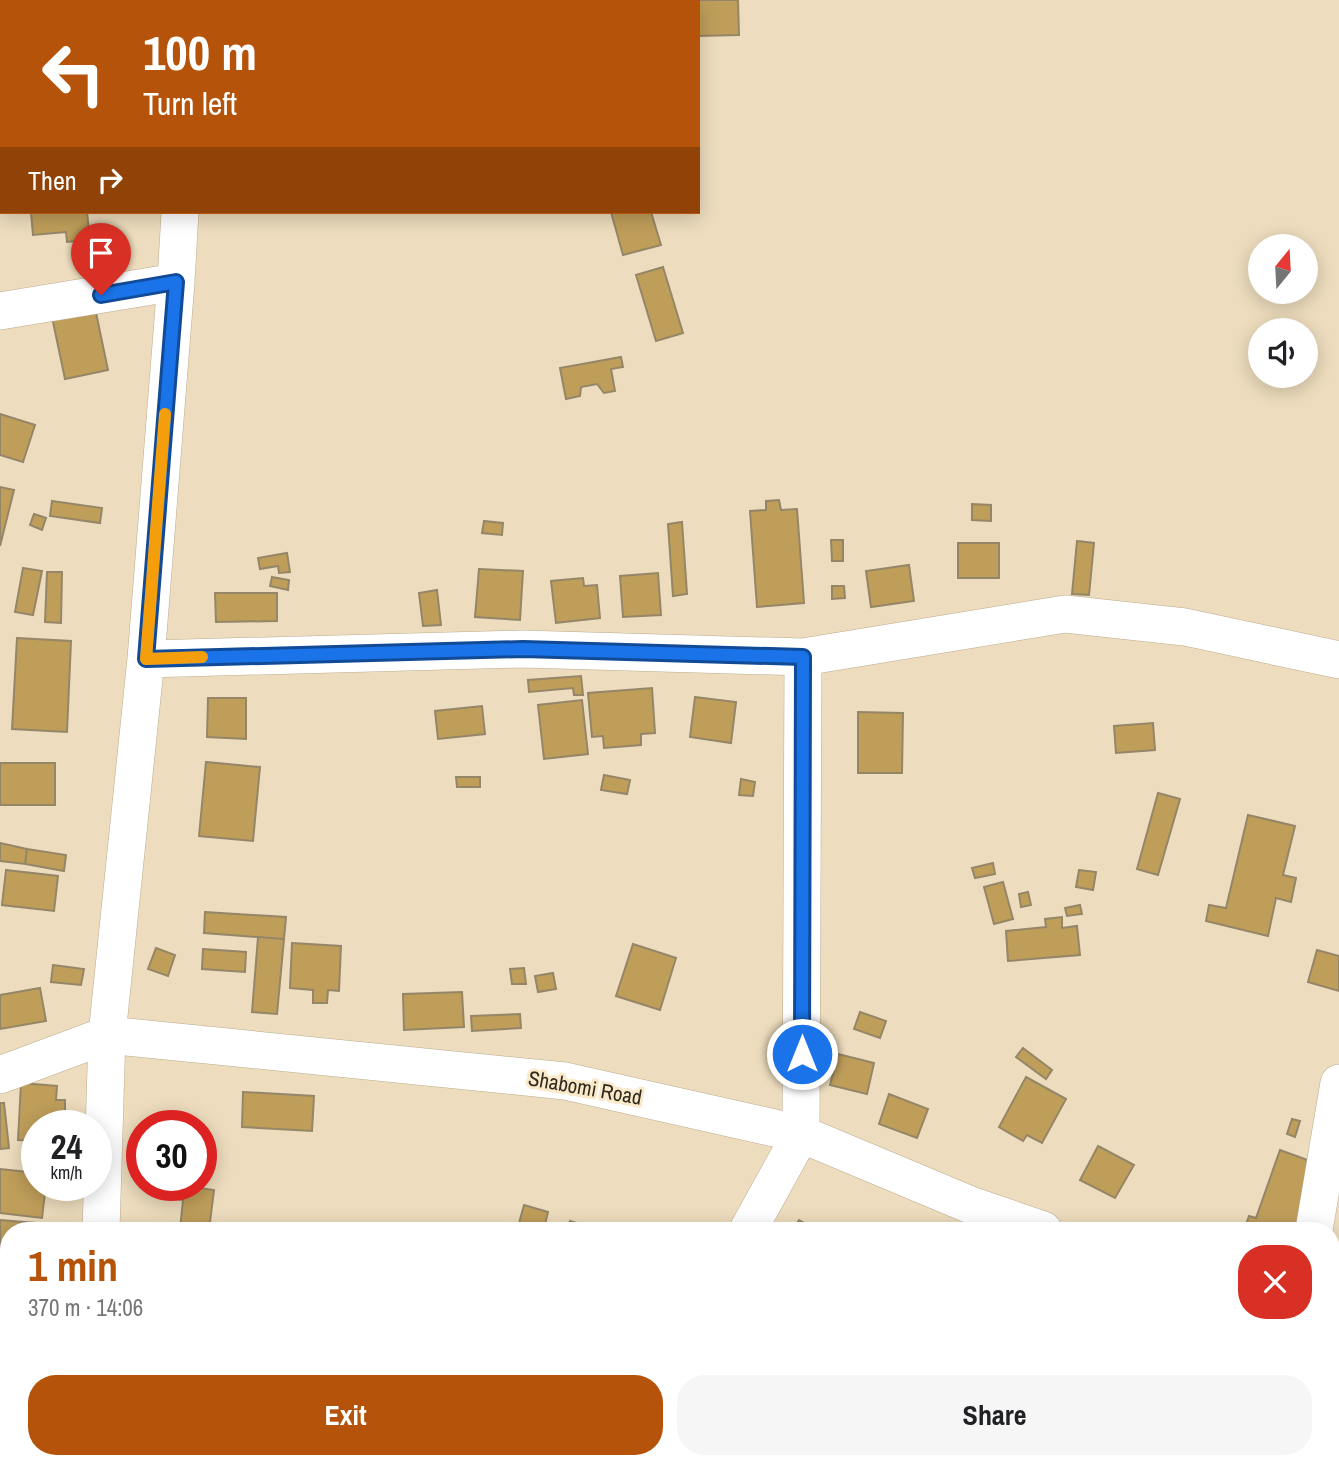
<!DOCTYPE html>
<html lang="en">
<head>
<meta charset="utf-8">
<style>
  :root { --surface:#fff; --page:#f6f6f6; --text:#202124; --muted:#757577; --accent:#b45309 }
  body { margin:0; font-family:"Archivo Narrow",sans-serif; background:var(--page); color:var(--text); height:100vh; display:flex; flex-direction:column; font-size:26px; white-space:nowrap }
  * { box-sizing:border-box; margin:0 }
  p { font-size:23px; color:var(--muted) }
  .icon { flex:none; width:38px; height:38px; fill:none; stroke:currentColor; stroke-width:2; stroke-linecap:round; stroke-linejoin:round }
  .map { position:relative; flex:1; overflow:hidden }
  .side { position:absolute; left:0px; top:1222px; width:1340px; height:247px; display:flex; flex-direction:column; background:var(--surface); border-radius:28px 28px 0 0; box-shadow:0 4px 18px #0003 }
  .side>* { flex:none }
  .top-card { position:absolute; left:0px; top:0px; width:700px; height:214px; box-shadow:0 4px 18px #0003; background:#b45309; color:#fff; overflow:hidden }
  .needle { width:46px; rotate:18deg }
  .tools { position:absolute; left:1248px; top:234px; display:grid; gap:14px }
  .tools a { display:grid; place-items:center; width:70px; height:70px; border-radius:50%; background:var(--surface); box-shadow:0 4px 18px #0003; font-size:35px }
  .speed { position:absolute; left:21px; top:1110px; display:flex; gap:14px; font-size:35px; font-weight:700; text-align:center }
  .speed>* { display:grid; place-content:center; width:91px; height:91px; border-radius:50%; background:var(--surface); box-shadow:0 4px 18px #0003; line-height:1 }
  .speed small { font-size:18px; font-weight:400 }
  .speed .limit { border:10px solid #d22; background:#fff; color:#111 }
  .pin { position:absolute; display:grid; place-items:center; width:60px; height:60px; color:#fff; margin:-72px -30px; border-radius:50% 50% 50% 0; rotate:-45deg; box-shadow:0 0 7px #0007 }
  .pin .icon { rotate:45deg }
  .me { position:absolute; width:77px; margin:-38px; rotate:0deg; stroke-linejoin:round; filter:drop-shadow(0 0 5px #0008) }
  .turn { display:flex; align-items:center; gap:24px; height:147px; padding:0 28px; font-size:32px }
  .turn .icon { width:91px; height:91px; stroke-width:2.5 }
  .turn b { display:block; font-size:49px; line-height:60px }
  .then { display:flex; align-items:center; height:66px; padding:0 28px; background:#0003; gap:14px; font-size:26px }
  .round { display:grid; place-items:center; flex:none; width:74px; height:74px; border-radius:28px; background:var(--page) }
  .summary { display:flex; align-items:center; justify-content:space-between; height:119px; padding:0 28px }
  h1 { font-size:42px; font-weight:800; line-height:52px; color:var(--accent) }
  .cta { display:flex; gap:14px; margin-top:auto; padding:14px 28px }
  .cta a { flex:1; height:80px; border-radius:28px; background:var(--accent); color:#fff; font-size:28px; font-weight:800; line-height:80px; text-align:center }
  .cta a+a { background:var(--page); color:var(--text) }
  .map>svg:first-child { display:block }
</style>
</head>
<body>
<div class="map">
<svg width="1339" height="1467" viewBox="0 0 1339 1467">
  <rect width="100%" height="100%" fill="#eddcbd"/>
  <path fill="#bf9e5a" stroke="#958668" stroke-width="2" d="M693,0H738L739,35L698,36V2H693Z
    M31,212H87L90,240L67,242L66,232L33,235Z
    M611,212H651L661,245L623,255Z
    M663,267L683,333L656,341L636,275Z
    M95,308L108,370L65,379L52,317Z
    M621,357L623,367L611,369L615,391L604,393L597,384L581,387L580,396L566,399L560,368Z
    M0,414L35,425L23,462L0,455Z
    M0,487L14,490L0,546Z
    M779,500L781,510L797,509L804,603L757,607L750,511L766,510V501Z
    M52,501L102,508L100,523L50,516Z
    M972,504L991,505V521L972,520Z
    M34,514L46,518L42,530L30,525Z
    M484,521L503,523L502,535L482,533Z
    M682,522L687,594L673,596L668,524Z
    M831,540H843V561H832Z
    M1077,541L1094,543L1089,595L1072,594Z
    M958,543H999V578H958Z
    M287,553L290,572L279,573L278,566L260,569L258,558Z
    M909,565L914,601L871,607L866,571Z
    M23,568L42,571L33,615L15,612Z
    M479,569L523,571L520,620L475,617Z
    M47,572H62L61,623L45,622Z
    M658,573L661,615L623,617L620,576Z
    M272,577L289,580L288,590L270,586Z
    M583,578L584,586L597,585L600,618L556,623L551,581Z
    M832,586H844L845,598L832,599Z
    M437,590L441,625L423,626L419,593Z
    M215,593H277V621L216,622Z
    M17,638L71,641L67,732L12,729Z
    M581,676L583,695H574L573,688L529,692L528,680Z
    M652,688L655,733L641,734V745L604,748L603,736L592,737L588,693Z
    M695,697L736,702L731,743L690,737Z
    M208,698H246V739L207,737Z
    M582,700L588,754L544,759L538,705Z
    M482,706L485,734L438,739L435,711Z
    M858,712L903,713L902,773H858Z
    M1153,723L1155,750L1116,753L1114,726Z
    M206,762L260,767L253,841L199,836Z
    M0,763H55V805H0Z
    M604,775L630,780L627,794L601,790Z
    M456,777H480V787H457Z
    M741,779L755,782L753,796L739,795Z
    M1158,793L1180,799L1158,875L1137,869Z
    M1248,815L1295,826L1283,875L1296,878L1291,902L1276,898L1268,936L1206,921L1209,905L1226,908Z
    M0,843L27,849L25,864L0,861Z
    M27,849L66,855L64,871L25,864Z
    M993,863L995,874L975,878L972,868Z
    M6,870L58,876L54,911L2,905Z
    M1079,870L1096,872L1093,890L1076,887Z
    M1003,882L1013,919L994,924L984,887Z
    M1028,892L1031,905L1021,907L1019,894Z
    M1080,905L1082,914L1067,916L1065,908Z
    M205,912L286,917L284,939L204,933Z
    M1062,917V928L1077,926L1080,955L1008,961L1006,931L1046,927L1045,919Z
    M258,937L284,939L277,1014L252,1012Z
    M292,943L341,946L339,991L328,990L327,1003H313V990L290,988Z
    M633,944L676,958L660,1010L616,996Z
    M156,948L175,955L168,976L148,969Z
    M203,949L246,952L245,972L202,969Z
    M1317,950L1339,956V991L1308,982Z
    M53,965L84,969L81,985L51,982Z
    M524,968L526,984H512L510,969Z
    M553,973L556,989L538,992L535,976Z
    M40,988L46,1021L0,1029V995Z
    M462,992L464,1027L404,1030L403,994Z
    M860,1012L886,1021L880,1038L854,1029Z
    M520,1014L521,1028L472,1031L471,1016Z
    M1023,1048L1052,1070L1046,1079L1016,1057Z
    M838,1054L874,1063L867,1094L830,1085Z
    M1026,1077L1066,1099L1042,1143L1027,1135L1023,1141L999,1127Z
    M21,1083L57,1086L56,1100H65V1117L52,1116V1125H37V1141L18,1140Z
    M243,1092L314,1096L312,1131L242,1127Z
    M889,1094L928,1109L917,1138L879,1124Z
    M0,1103H4L9,1148L0,1149Z
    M1292,1119L1300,1121L1295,1137L1287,1134Z
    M1098,1146L1134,1165L1115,1198L1080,1180Z
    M1280,1150L1324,1166L1301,1230H1244L1249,1216L1256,1218Z
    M0,1169L37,1173V1185H46L42,1218L0,1213Z
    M178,1185L214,1190L209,1230L180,1229L183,1200L176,1199Z
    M524,1205L548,1212L544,1229L519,1223Z
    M0,1220L36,1223V1230H9V1271H0Z
    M799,1220L817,1230H793Z
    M570,1221L597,1229L596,1230H567Z"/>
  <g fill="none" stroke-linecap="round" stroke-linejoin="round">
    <g stroke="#bcac8e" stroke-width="38">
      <path id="minor" d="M191,2V0
        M0,311L176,282
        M146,659L523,649L803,657L1065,614L1185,627L1339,660
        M0,1075L107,1035L565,1081L801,1134L973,1206L1043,1230
        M101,1230L107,1035L146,659L176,282L180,212
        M748,1230L801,1134L803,657
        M1314,1230L1339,1083
        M1332,1313L1339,1315
        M34,1467L43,1460
        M91,1467L92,1460
        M623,1467L627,1460
        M1279,1467L1280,1460"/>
    </g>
    <use href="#minor" stroke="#fff" stroke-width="37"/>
  </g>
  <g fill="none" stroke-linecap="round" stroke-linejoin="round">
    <g stroke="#114b97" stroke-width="18">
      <path id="route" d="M101,295L176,282L146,659L523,649L803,657L802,1054"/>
    </g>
    <use href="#route" stroke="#1a73e8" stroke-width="12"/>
    <path stroke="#f59e0b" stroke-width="12" d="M165,414L146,659L202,657"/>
  </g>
  <g text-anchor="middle" stroke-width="6" stroke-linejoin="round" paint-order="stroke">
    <g font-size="21" fill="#312b1f" stroke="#faeaca">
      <text transform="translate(585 1088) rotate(10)" y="7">Shabomi Road</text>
    </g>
  </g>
</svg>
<div class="tools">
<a><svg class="needle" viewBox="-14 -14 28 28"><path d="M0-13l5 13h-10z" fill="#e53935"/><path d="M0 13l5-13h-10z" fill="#757577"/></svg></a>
<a><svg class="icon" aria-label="sound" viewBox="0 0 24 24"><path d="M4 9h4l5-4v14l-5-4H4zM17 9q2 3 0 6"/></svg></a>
</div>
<div class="speed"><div>24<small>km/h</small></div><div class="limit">30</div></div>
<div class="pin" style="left:101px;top:295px;background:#d93025"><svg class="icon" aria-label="arrive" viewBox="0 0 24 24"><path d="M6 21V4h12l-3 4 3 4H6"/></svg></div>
<svg class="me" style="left:802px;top:1054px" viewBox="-20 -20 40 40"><circle r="17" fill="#1a73e8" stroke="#fff" stroke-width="3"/><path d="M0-11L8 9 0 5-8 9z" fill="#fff"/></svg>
<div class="top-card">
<div class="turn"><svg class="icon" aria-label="left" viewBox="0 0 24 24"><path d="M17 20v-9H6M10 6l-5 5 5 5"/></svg><div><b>100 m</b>Turn left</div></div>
<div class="then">Then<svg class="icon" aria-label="right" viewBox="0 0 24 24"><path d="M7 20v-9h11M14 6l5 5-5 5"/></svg></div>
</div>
<section class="side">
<div class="summary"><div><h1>1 min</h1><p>370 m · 14:06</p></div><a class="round" style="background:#d93025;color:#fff"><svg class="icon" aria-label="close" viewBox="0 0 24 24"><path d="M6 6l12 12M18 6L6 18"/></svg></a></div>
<div class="cta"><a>Exit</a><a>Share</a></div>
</section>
</div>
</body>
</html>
